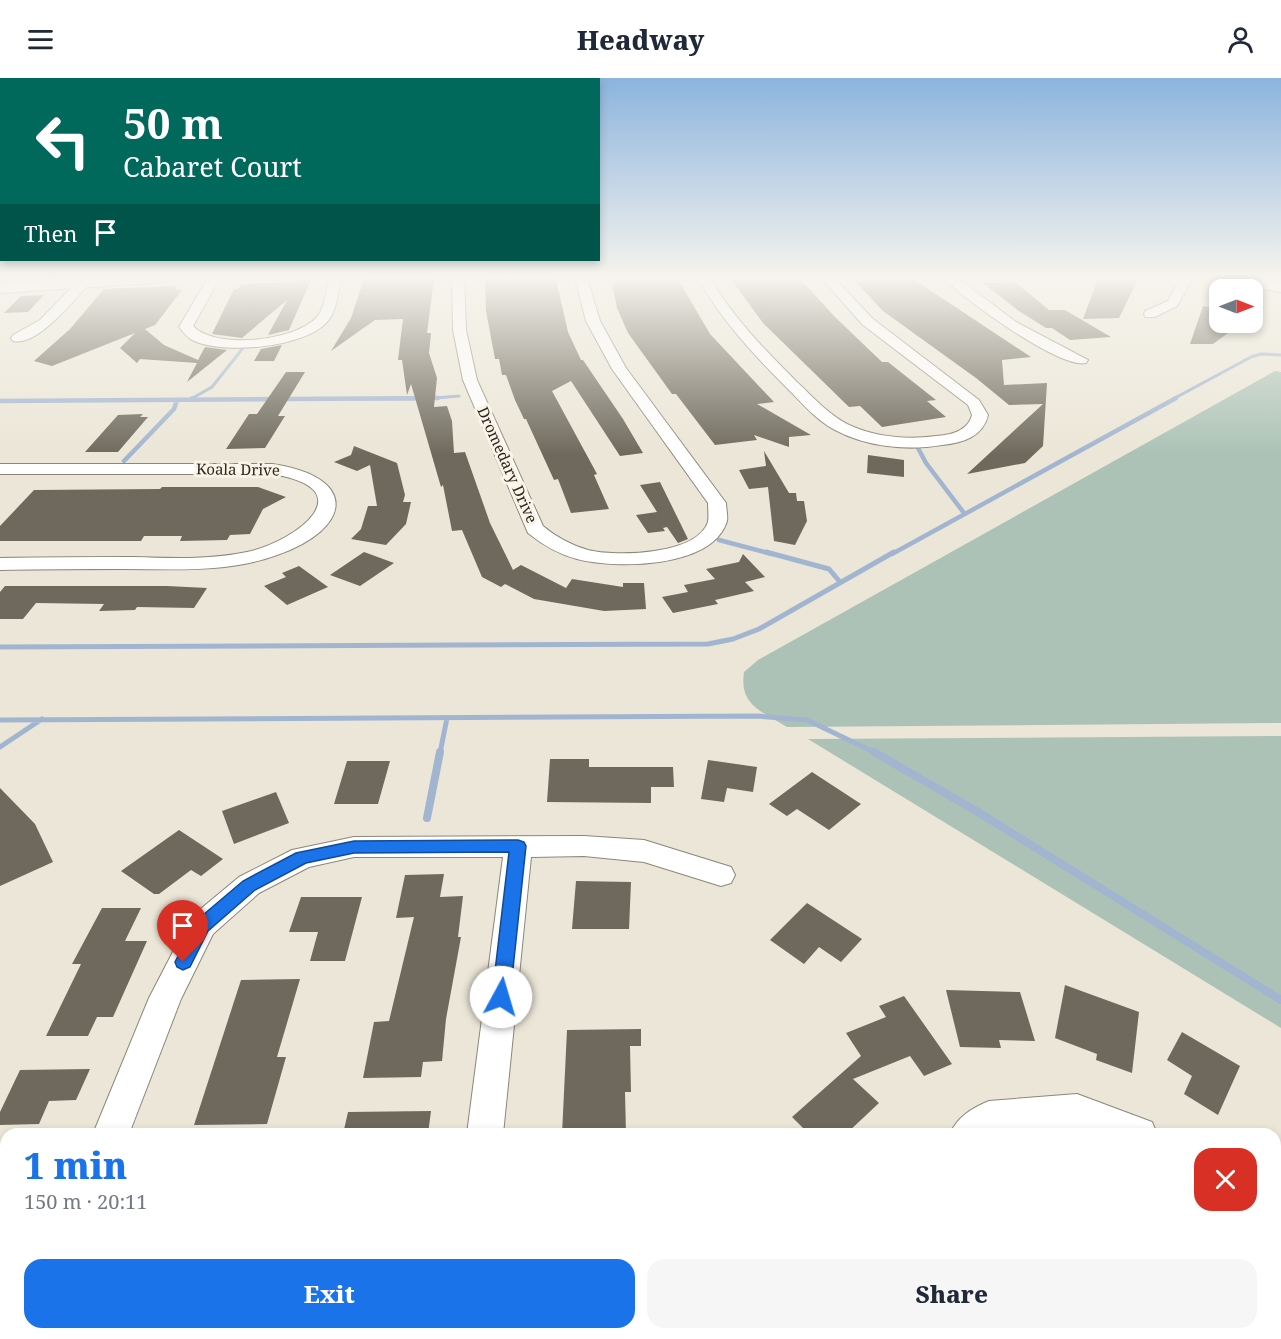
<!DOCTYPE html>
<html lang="en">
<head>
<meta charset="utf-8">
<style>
  :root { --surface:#fff; --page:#f6f6f7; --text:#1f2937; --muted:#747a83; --accent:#1a73e8 }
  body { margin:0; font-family:"Noto Serif",serif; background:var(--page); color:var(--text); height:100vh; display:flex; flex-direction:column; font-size:22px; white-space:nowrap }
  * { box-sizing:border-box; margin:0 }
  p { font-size:20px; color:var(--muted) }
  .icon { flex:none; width:33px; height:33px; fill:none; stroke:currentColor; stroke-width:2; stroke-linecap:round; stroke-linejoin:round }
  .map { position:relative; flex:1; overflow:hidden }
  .side { position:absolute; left:0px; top:1050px; width:1281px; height:212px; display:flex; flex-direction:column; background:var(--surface); border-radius:18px 18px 0 0; box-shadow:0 3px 9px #0003 }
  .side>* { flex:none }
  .hud { position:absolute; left:0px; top:0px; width:600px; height:183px; box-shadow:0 3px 9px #0003; background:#00695c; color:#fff; overflow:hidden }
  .needle { width:39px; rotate:90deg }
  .tools { position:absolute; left:1209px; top:201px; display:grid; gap:12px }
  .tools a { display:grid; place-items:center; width:54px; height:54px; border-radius:12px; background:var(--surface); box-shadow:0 3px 9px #0003; font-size:30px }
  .pin { position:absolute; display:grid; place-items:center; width:51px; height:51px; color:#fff; margin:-62px -26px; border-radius:50% 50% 50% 0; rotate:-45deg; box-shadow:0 0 6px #0007 }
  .pin .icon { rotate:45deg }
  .me { position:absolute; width:66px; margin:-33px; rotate:6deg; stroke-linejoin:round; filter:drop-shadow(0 0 4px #0008) }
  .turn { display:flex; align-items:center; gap:21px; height:126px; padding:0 24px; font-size:27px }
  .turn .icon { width:78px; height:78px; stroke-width:2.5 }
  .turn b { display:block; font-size:42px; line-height:51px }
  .then { display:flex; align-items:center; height:57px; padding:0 24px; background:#0003; gap:12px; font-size:22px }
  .round { display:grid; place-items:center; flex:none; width:63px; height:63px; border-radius:18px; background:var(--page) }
  .head { display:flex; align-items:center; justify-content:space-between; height:102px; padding:0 24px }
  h1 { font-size:36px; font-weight:800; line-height:45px; color:var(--accent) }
  .action { display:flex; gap:12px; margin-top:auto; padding:12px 24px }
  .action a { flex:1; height:69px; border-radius:18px; background:var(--accent); color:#fff; font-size:24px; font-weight:800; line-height:69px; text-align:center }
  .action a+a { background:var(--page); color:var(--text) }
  header { display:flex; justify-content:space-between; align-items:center; height:78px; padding:0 24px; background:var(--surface); font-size:27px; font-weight:800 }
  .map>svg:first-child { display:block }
</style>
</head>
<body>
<header><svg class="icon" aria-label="menu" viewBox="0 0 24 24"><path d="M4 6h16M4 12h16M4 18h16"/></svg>Headway<svg class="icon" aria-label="person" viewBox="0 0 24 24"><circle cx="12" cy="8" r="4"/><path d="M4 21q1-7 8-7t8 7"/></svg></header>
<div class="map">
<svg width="1281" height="1261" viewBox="0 0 1281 1261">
  <rect width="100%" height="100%" fill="#ebe6d7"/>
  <path fill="#acc2b6" d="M1275,293L1281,294V645L787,649C762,633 739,628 744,594L758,582Z
    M1281,658V950L808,661Z"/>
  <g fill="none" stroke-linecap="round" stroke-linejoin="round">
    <path stroke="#a2b5d0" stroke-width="3" d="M1202,201L1260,210
      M191,321L212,309L243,270
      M352,321H424L459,318
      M1173,321L1251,279L1261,276L1281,277"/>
    <path stroke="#a2b5d0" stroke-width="4.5" d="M191,321L193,320
      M0,323L438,320
      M918,370L926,385L964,435
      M124,383L174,331L177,322
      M719,462L772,476
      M892,476L1176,320"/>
    <path stroke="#a2b5d0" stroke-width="5" d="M766,474L829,491L840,504
      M0,569L708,566L733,561L759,551L894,474
      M0,642L757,638L807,642L876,675
      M0,669L42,641
      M440,675L447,640"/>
    <path stroke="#a2b5d0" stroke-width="8" d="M874,674L973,731L1281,922
      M427,740L440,674"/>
    <path stroke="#a2b5d0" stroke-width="9" d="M1275,1081L1281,1072"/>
  </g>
  <path fill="#6e695c" d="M299,201L310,204L289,252L268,257L287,222L242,260L212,256L234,211H238L241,206L297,204Z
    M364,201H434L427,255H431L429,275L437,300L434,329L447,328L452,343L454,375L465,374L490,445L513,492L521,487L566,510L572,501L623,509V505H644L646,531L604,533L534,521L505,506L501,509L482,499L462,452L452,453L443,407L441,409L411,306L407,317L402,282H398L403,241L375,242L331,273L351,240Z
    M485,201H556L568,254L581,282H583L623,341L643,375L620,378L571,303L552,313L597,396L594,397L609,431L571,435L558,401L554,402L526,341H524L515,322L506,297H502L499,281H495L486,233Z
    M617,201H678L710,256L774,324L757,326L811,357L789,359V369L754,357L757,362L715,367L676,316H672L628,255L617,230L612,205L618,204Z
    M731,201H800L836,240L882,284H888L936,322L927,323L946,339L882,349L860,328L849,329L763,245Z
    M853,201H913L1031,279L1002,282L1004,307L1047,305L1043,368L1025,385L967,396L1043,326L1009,327L976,300L883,233Z
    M1098,201H1138L1119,240L1083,241Z
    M1015,204L1049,232H1065L1111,259L1070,262L1052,250H1046L1019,233L983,205Z
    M177,208L175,212H182L155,247L145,251L164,267L198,282L205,269L227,272L187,304L197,285L140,281L137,285L120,270L135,255L52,288L34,283L70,251L104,211Z
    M44,217L28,234L4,235L21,218Z
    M1203,228L1220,231V244H1243L1213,266H1190Z
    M282,267L274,283H254L261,271Z
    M286,294H305L278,338H285L265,370L226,371L249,336H257Z
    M143,336L140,339H148L118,374H85L118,337Z
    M354,368L397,385L405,417L403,424H411L406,446L386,467L351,461L361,451L368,428H377L370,387L357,393L334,384L351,377Z
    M764,373L789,415H796L797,423H804L807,443L795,467L774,463L768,409L749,411L739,392L766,388Z
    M868,377L904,382V399L867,395Z
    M660,404L688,461L678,465L667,449L663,450L665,453L648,455L636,437L657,434L640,407Z
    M162,409H258L286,419L263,431L250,456L230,457L227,462L180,463L182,458H144L141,463H0V448L34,412L160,411Z
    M364,474L394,485L360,508L330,497Z
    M743,476L765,499L745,504L754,513L715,522L718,526L673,535L662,519L688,514L684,507L715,501L706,491L739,484Z
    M299,488L328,509L287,527L264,508L286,499L282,495Z
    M5,508H167L207,510L194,530L137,529L135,532L99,533L104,526L36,525L23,541H0V514Z
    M550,681H589V689H673L674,709H651V725L547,724Z
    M708,682L757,689L753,714L727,710L724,724L701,721Z
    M347,683H390L378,726H334Z
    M812,694L861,726L829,752L797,731L787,738L769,726Z
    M0,710L35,746L53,784L0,808Z
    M276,714L289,745L234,766L222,733Z
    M179,752L223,781L201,798L191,792L159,816H154L121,793Z
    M444,796L440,819L463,818L458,859H461L446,941L442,983L423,984L421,999L363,1000L374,944L389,943L414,839L396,840L405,797Z
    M576,803L631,804L629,851H572Z
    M301,819H362L345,883H310L318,854H289Z
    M807,825L862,861L841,884L819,869L804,886L770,862Z
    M102,830H141L125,863H147L113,939H97L88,958H46L81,886H72Z
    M300,901L277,979H286L267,1046L194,1047L241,902Z
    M1065,907L1139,934L1132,995L1096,982L1097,976L1055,960Z
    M946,912L1020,914L1035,963L999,962L1001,970L960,969Z
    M904,918L952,986L924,998L910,978L853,1001L879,1025L846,1056H809L792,1039L861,978L846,955L886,939L879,928Z
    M641,951V968H630L631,1014H625L626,1056H562L567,952Z
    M1182,954L1240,988L1218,1037L1184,1016L1192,998L1167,982Z
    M90,991L76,1022L49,1023L39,1046L0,1047V1034L20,992Z
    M431,1033L428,1056H343L348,1034Z"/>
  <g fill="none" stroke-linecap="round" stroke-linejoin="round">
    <g stroke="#8b8779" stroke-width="2">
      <path id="minor" d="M84,200L90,204L88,207C74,222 37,269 13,263L11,260L13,257L40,242L80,201Z
        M208,200H220L193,248C215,272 294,263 316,240C325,231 326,213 329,200H341C338,215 337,233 327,244C304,270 222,277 192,262C187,259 183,254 179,249Z
        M452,200H464L466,252L477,302L543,448C556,459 571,467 588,472C616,479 697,477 708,444C709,438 708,431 708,425L612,291L586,243L575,200H587L600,243L626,290L726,425C726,430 728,438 727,443C713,491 614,491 577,481C558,476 543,467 528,455L463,302L453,252Z
        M698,200H710C734,241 765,272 798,305C813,319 828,336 847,346C874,359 906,362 936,358C951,357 968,353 972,337L968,327L863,247L821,200H834L873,241L979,322L988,337C983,359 962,365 942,367C907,373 867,369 835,352C816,342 802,325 787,310C753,276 722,243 698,200Z
        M944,200H958L1016,244L1088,282L1086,285C1060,291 963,221 944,200Z
        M1181,200H1193L1177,228L1155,239H1145L1144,236L1145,233L1168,223Z
        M0,386H272C360,399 352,451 277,477C228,495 175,491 123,491C82,491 41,491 0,492V480C44,479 88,479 133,479C170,480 209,482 247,474C297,463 365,411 272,396H0Z
        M584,758L644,762L731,789L735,797L731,805L721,808L644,784L584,778L531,779L503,1056H467L503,779H354L309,789L259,815L213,856L181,921L129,1056H93L149,920L191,839L239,799L292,772L354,759Z
        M1077,1016L1152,1044L1157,1056H1093L1077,1050L1001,1056H950C957,1039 972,1030 989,1023Z
        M1275,1147L1281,1150V1195L1275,1192Z
        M11,1256H53L51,1261H9Z
        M441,1256H483L482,1261H440Z
        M883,1256H925L926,1261H884Z"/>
    </g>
    <g stroke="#8b8779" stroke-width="2">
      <path id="tertiary" d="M83,200H172L165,204L0,215V205Z
        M1219,200H1256L1281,204V214L1226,204Z"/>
    </g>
    <use href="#minor" fill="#fff" fill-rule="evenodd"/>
    <use href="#tertiary" fill="#fff" fill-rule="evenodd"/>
  </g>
  <linearGradient id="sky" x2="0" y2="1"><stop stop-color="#8cb4de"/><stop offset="0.53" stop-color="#f6f4ed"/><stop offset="1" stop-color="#f6f4ed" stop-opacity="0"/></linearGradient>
  <rect width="1281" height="377" fill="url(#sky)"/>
  <path fill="#1a73e8" stroke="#114b97" stroke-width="1.5" d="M518,762L524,764L526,768L510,919L507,924L501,926L494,924L492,919L509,774L354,775L306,785L255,812L208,853L190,889L183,892L177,889L175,884L196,843L243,803L296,775L354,763Z"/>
  <g text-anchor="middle" stroke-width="6" stroke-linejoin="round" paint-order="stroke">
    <g font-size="15" fill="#282621" stroke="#f9f4e5">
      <text transform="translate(507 387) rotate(66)" y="5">Dromedary Drive</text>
      <text transform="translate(238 392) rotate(1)" y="5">Koala Drive</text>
    </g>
  </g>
</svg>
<div class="tools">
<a><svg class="needle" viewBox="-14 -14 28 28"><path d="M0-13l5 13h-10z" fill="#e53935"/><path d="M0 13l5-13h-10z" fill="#747a83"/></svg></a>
</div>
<div class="pin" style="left:183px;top:884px;background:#d93025"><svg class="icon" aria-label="arrive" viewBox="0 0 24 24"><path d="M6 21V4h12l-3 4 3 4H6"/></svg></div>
<svg class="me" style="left:501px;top:919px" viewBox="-20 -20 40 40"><circle r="19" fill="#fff"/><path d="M0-13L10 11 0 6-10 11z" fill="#1a73e8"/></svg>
<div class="hud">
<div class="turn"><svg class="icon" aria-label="left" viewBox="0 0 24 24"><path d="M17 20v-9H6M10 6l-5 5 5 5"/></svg><div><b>50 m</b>Cabaret Court</div></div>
<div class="then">Then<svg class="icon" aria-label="arrive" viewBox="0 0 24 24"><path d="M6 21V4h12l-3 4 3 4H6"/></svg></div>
</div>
<section class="side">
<div class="head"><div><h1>1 min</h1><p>150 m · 20:11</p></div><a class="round" style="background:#d93025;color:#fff"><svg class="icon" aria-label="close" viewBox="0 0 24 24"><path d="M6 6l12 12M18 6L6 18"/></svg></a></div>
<div class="action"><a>Exit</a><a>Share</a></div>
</section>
</div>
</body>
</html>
